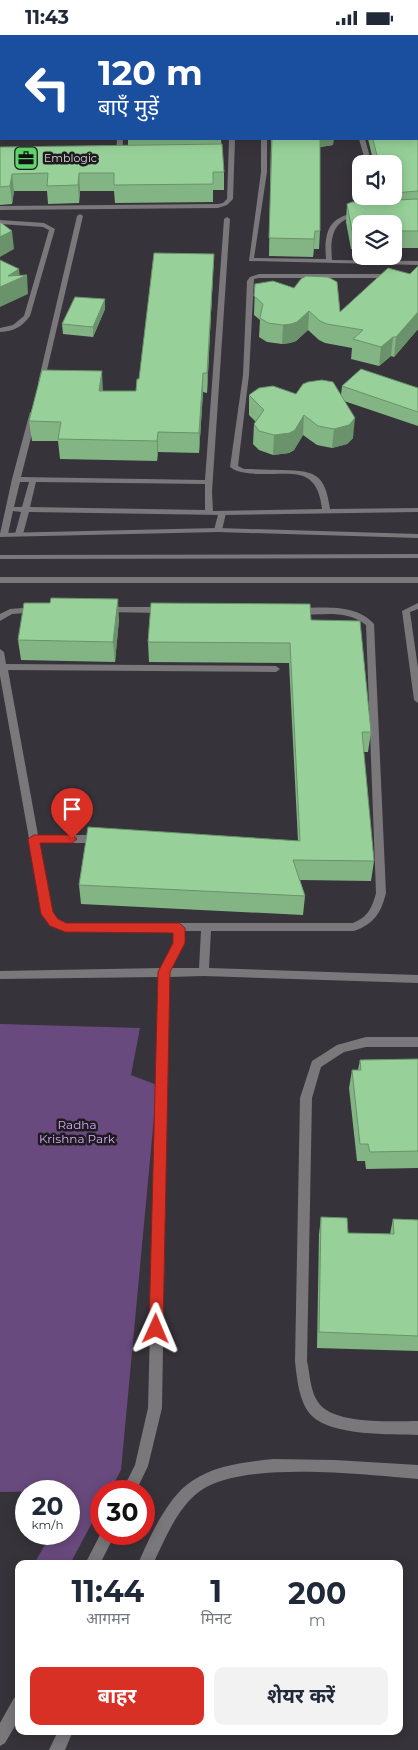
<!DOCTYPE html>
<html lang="hi">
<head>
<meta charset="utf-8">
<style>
  :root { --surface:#fff; --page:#f2f2f3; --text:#1f2937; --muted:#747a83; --accent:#d93025 }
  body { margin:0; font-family:Montserrat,"Noto Sans Devanagari",sans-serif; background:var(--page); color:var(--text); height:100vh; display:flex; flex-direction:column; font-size:19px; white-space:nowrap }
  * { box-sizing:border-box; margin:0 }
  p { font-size:16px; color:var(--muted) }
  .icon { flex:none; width:28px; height:28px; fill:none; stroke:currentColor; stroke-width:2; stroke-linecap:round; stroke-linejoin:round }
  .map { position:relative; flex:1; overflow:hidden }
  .details { position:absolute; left:15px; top:1525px; width:388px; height:175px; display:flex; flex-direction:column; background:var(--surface); border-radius:10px; box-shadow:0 2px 12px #0003 }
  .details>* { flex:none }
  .hud { position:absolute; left:0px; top:0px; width:419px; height:105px; box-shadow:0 2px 12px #0003; background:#1a4fa0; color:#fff; overflow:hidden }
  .fabs { position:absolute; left:352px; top:120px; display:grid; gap:10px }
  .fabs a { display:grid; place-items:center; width:50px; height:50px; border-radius:10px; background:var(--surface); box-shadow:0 2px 12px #0003; font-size:25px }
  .speed { position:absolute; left:15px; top:1445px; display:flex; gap:10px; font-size:25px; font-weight:700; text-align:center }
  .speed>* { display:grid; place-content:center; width:65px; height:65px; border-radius:50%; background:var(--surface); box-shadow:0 2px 12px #0003; line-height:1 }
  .speed small { font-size:12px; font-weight:400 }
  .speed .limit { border:8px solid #d22; background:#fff; color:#111 }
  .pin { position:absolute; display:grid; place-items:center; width:42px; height:42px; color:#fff; margin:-51px -21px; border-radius:50% 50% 50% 0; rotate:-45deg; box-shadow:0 0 5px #0007 }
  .pin .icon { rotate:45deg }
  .me { position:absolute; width:55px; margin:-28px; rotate:1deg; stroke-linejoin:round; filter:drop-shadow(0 0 4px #0008) }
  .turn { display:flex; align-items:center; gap:18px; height:105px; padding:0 15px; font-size:22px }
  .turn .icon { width:65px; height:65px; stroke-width:2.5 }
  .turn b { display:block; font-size:35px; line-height:42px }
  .eta { display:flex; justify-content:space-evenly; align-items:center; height:85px; text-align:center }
  .eta b { font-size:30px; font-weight:700; line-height:35px }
  .action { display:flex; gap:10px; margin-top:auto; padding:10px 15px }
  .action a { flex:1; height:58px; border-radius:10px; background:var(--accent); color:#fff; font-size:20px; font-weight:700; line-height:58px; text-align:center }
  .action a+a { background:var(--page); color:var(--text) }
  .status { display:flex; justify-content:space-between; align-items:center; height:35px; padding:0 25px; background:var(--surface); direction:ltr }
  .status svg { height:14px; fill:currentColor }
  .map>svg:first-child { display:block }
</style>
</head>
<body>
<div class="status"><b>11:43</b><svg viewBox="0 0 49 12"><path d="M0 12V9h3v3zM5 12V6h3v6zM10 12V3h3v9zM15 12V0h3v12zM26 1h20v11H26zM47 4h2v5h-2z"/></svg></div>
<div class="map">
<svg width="418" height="1715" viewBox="0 0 418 1715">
  <rect width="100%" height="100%" fill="#37333a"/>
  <path fill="#694a7e" d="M0,989L140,993L131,1040L157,1050L121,1435L110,1456H101V1471L70,1529H34L51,1499H69V1456L0,1457Z"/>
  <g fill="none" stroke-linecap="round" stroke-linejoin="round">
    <path fill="#7a787b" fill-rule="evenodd" d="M219,476H225L226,478L222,495L218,497L214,495Z"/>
    <path fill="#7a787b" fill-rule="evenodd" d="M411,0H416V1H412Z
      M0,7H1V9H0Z
      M117,104H123L122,123L119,125L116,123Z
      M229,104H235L233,164L227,170L218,173L0,175V171L218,169L223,168L227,164Z
      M261,104H267V137L254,223L326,224C321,166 359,190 373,161H379C363,193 327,168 332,225L418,226V230L249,226L261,137Z
      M359,104H365L372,129H366Z
      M80,179L83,181L44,348L41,350L38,348L77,181Z
      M227,182L230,184L212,457L213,476L322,474C317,430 292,440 257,439C247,438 238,438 230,432L243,340L247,246L250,242L259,239H418V243H259L254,244L249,340L238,431L244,434C257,434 270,435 283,435C316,436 325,439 330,474L418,473V477L222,480L29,477L23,499L19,501L15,499L21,477L13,476L8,499L4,501H1L0,499L12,444L30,377L37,379L21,442L205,445L224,184ZM20,447H29L22,472H14ZM36,447L205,449V475L30,472Z
      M0,185L44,188L55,194L30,281C22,292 14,296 0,297V293L13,290L24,281L49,195L43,192L0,189Z
      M0,542H418V548H0Z
      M418,568V574L410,577L418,633V668L414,665L402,576Z
      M35,572L39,575L38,577L12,579L0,586V579L10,574Z
      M105,572H163L167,575L163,578L102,577L101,575Z
      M297,573C322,573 356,568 374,589L386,858C381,878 374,889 354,896H211L209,933L418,940V948L204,941L169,942L162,1373L148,1431L136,1456H122L135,1430L148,1373L159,942L0,944V936L161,933L174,909V896H65L50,890L43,882L0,641V614L4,617L6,629L276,631L280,634L276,637L8,635L38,800H100L105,804L100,808H39L52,878L58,884L66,888H353C368,882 372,873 376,858L366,590C342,572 320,583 294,578V574ZM184,896H201L199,933H171L184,909Z
      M366,1002H418V1012H366L344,1017L321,1032L312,1063L307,1326C310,1339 310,1356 318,1367C332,1390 393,1386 418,1386V1400C391,1399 332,1401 312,1381C299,1368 297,1344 295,1326L300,1063L312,1026L337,1010Z
      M273,1424L335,1425L418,1430V1444C366,1440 243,1425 200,1456C177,1473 165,1504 153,1529H138C149,1503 168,1461 192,1446C215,1430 245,1427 273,1424Z
      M101,1498L115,1499L100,1529H85Z
      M19,1661V1684L5,1708L0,1711V1688L14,1663Z
      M58,1696H73L65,1715H49Z"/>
    <path fill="#7a787b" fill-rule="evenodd" d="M218,493L418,499V503L218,497L0,502V498Z
      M418,519V523L0,524V520Z"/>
  </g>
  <path fill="#82b484" d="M418,28V213H394V189H361V214H351L346,187L347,169L381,165L380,161H394V129H374L368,104H418Z
    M1,39V90H0V44Z
    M128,104H221L224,137V155H213V167L115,168L114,156H80L79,168L48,169L47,156H14L12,169L0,170V112L128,111Z
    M271,104L333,110L320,112V196L319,214H314L313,222L269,221Z
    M214,219L213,238L207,358L203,357L199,418L158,417L157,426L60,424L58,406H32L29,386L103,356H136L139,344Z
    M418,231V294L394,322L391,321L379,331L351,324L352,313L325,308L319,305L308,295L296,306L290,308L282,309L267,307L259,302L260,285L254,280L255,249L340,277L410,239Z
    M105,274L93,302L63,299L62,289Z
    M342,351L418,353V391L344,366L353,403L347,409L332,413L317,410L303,400L294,415L289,418L273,420L259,415L253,409L254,389L256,387L249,380V360L296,359L341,360Z
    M119,584L115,627L21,625L18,605Z
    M311,585L371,697L368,717H363L374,826L371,846L300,845L305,861L303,880L81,869L79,850L298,806L289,628L149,627L148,607Z
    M418,1024V1133L366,1134L365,1126H357L349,1053L352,1035H358L360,1025Z
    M321,1182L348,1198L390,1199L393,1184L418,1185V1316L317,1313L319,1199Z"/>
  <path fill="#6a926b" d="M319,104H334L333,110L319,112Z
    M79,138L80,156L79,168L78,150Z
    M12,139L14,156L12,169L10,151Z
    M12,196L14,214L0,222V202Z
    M315,196L314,214L313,222L314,204Z
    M214,219L213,238L207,358V338Z
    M19,234L20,243L27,240L28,259L0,272V252L8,241Z
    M105,264V274L93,302V292Z
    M309,276L308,295L296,306L290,308L282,309L283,290Z
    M418,277V294L394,322L396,302Z
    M393,302L391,321L379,331L381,312Z
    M102,336L103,356H99Z
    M203,338V357L199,418V398Z
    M304,380L303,400L294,415L289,418L273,420L274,400Z
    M355,383L353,403L347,409L332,413L334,394Z
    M158,397V417L157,426V406Z
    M118,564L119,584L115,627L113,607Z"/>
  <path fill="#97d199" stroke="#6a926b" d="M7,0H215V1H7Z
    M290,0H330V1H290Z
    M347,0H372L373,1H348Z
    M418,28V156L394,158V129H379L373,104H418Z
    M1,39V74L0,73V44Z
    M272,104H320V196H315L314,204L269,203Z
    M222,109L224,137H213V149L114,150V138H79L78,150L47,151L48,138L12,139L10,151L0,152V112Z
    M418,164V196H394V189H361V196H352L347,169L352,167Z
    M0,187L12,196L0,202Z
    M154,218L214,219L207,338H203L199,398L158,397L157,406L58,404L61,387L29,386L42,335L102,336L99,356H136L137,344H139Z
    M0,225L19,234L8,241L27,240L0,252Z
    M418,231V277L396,302H393L381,312L353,304L363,295L327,289L320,286L309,276L297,287L291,289L283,290L268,288L260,283L263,269L254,261L255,249L273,246L294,253L301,244L306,241L328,242L337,247L340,277L388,233L410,239Z
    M75,262L105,264L93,292L62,289Z
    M361,334L418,353V377L342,351Z
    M322,345L333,347L355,383L349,390L334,394L318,391L304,380L295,395L290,398L274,400L259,396L254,389L264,375L249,360L259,353L273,351L296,359L303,349L308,347Z
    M51,563L118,564L113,607L18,605L24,568H50Z
    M151,568L310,569L311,585L360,586L371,697H362L374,826L293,825L305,861L79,850L88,792L300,806L290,608L148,607Z
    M418,1024V1116L370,1117L368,1109H360L352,1035H361L360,1025Z
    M321,1182L347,1183L348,1198L394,1199L393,1184L418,1185V1301L319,1297Z"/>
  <path fill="#d93025" stroke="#8d1f18" d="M34,800H72L77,804L72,808H40L53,877L58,884L66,888H179L185,893V908L170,937L163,1294L161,1298L156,1300L151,1298L149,1294L158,937L173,908V898L65,897L50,891L41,879L28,804Z"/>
  <defs>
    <g id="office-square" transform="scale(1.25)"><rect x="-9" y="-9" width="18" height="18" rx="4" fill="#5fd56b" stroke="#1d1b1e"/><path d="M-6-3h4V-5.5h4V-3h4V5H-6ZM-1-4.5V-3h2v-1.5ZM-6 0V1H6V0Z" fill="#111"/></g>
  </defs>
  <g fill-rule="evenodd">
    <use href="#office-square" x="26" y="123"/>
  </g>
  <g text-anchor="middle" stroke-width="5" stroke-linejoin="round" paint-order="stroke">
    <g font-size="11" fill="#dfdde1" stroke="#1d1b1e" text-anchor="start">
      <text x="44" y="127">Emblogic</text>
    </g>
    <g font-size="12" fill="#daa9fe" stroke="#1d1b1e">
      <text x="77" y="1094">Radha<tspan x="77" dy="14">Krishna Park</tspan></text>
    </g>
  </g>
</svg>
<div class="fabs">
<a><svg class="icon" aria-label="sound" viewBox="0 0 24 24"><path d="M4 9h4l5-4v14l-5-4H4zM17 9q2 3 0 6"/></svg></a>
<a><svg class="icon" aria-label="layers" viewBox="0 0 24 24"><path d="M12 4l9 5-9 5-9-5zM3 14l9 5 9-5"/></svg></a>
</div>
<div class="speed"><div>20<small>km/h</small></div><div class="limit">30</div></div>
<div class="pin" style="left:72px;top:804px;background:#d93025"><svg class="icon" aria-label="arrive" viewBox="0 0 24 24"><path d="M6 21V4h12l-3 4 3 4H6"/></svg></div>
<svg class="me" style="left:156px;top:1294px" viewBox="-20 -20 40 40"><path d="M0-17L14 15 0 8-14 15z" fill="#d93025" stroke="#fff" stroke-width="4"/></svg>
<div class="hud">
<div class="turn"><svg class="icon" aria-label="left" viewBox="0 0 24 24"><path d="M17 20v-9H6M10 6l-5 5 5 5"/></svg><div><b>120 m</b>बाएँ मुड़ें</div></div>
</div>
<section class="details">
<div class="eta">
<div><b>11:44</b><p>आगमन</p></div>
<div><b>1</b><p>मिनट</p></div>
<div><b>200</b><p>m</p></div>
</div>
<div class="action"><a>बाहर</a><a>शेयर करें</a></div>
</section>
</div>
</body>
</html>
